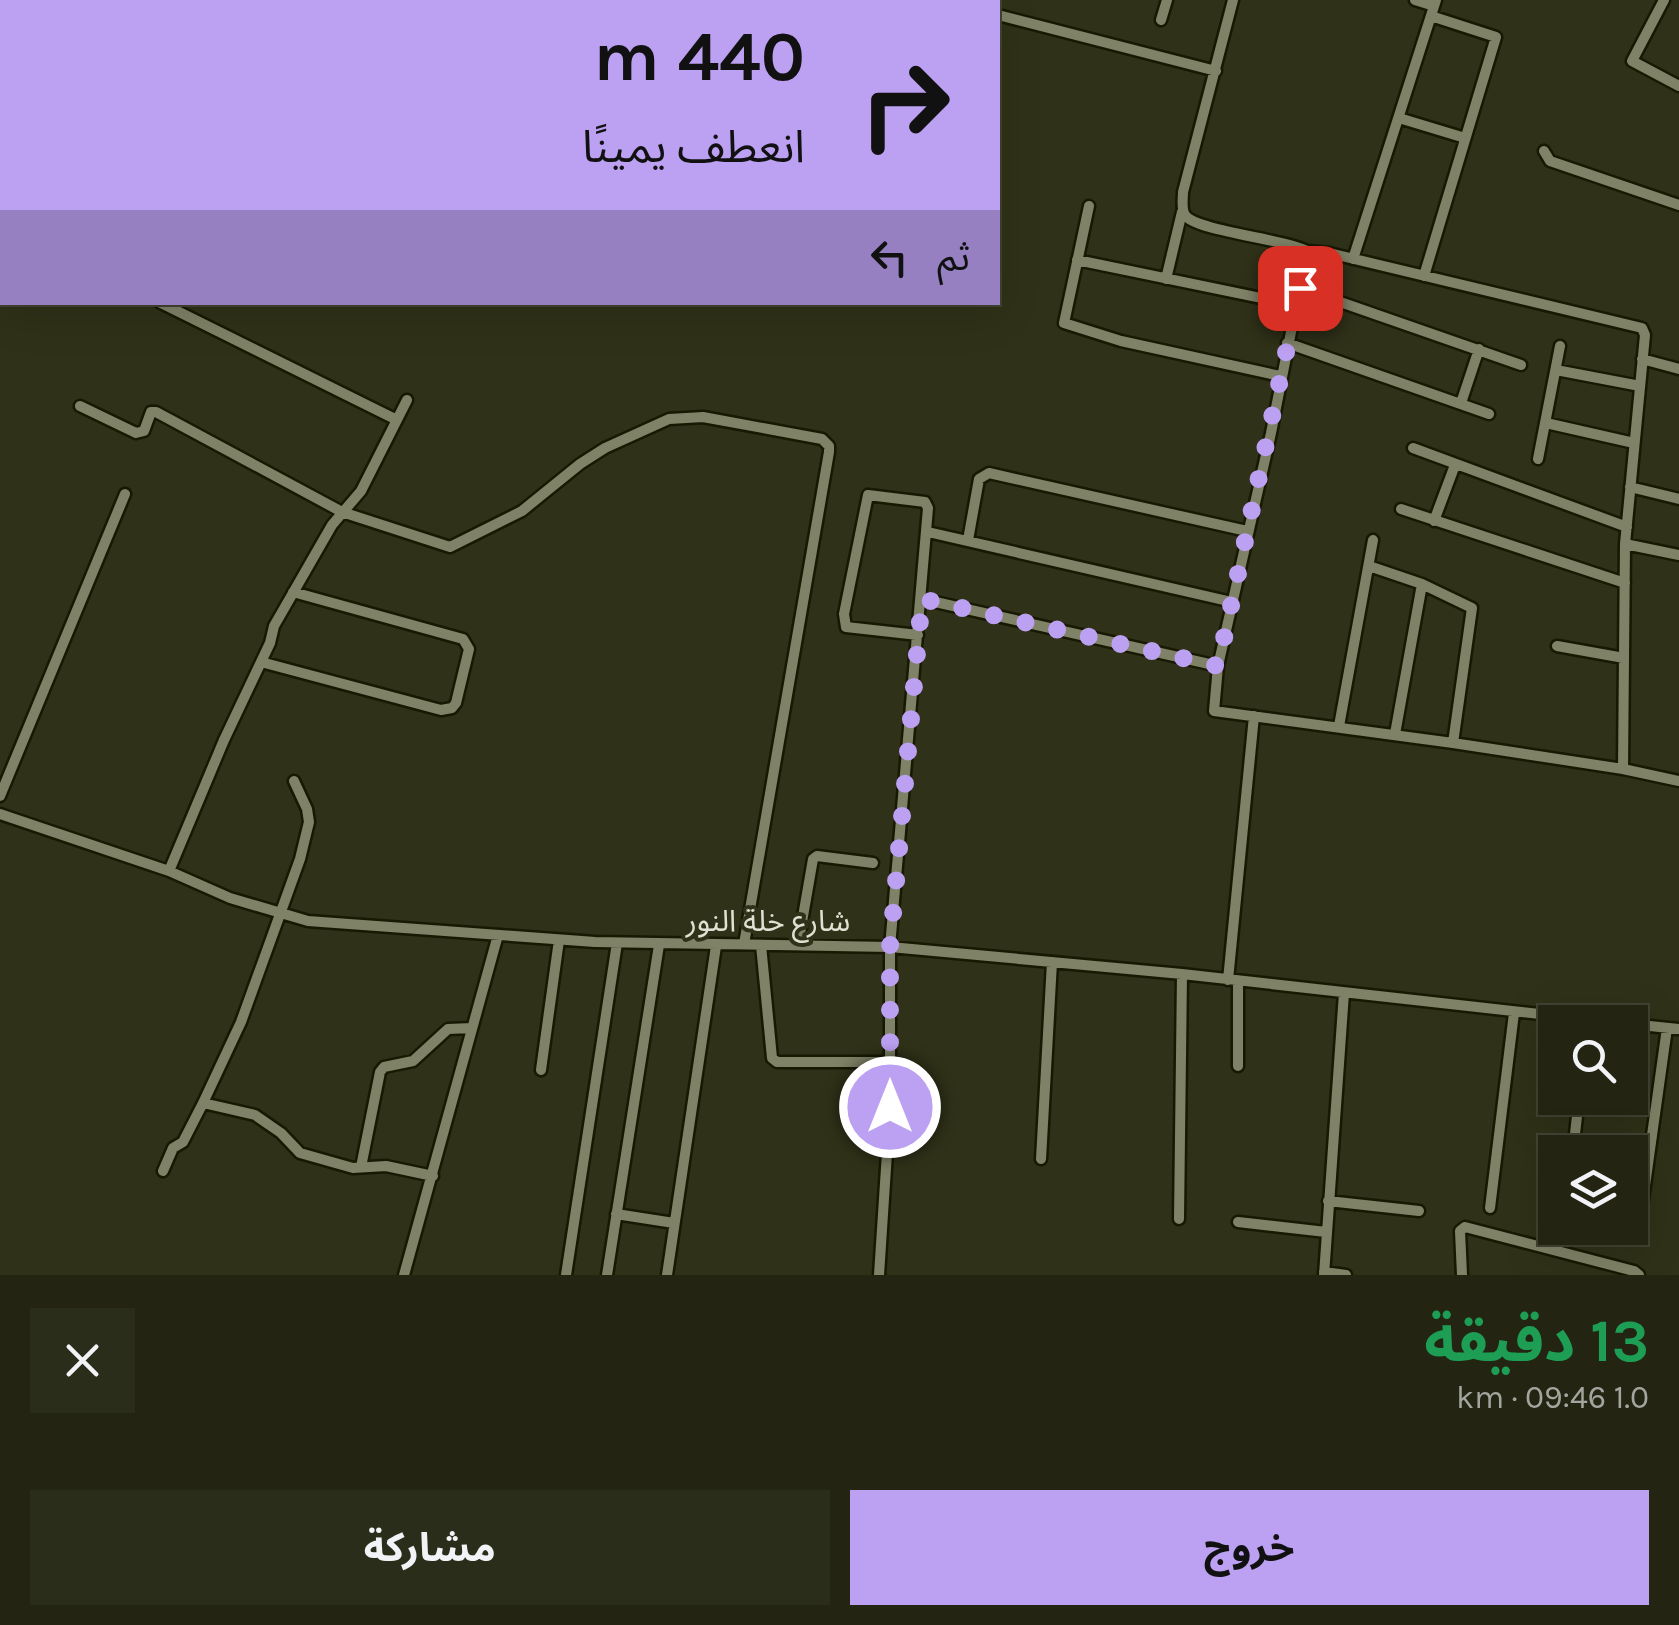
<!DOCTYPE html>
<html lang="ar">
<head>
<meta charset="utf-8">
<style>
  :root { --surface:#232512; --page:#2b2d1b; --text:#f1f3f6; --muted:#a3a59f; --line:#404232; --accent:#bca0f2 }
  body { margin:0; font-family:Karla,"Noto Sans Arabic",sans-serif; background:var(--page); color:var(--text); direction:rtl; height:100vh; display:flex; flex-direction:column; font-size:38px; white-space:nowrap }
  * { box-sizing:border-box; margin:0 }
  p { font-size:32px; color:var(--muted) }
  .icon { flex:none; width:55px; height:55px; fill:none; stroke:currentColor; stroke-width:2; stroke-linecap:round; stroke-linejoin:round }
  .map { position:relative; height:1275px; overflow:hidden; direction:ltr }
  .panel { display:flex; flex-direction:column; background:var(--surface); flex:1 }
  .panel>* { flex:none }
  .hud { position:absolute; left:0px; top:0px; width:1000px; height:305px; box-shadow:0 10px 40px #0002,0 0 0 2px var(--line); direction:rtl; background:#bca0f2; color:#111; overflow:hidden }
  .buttons { position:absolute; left:1538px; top:1005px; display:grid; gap:20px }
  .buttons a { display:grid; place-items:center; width:110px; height:110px; border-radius:0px; background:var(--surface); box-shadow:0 10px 40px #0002,0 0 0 2px var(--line); font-size:50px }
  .pin { position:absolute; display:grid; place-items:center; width:85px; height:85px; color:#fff; margin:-42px; border-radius:20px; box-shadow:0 5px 15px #0006 }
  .me { position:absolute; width:110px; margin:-55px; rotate:0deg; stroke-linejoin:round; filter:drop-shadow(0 0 8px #0008) }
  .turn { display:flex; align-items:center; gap:35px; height:210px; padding:0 30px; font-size:45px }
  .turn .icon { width:130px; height:130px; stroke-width:2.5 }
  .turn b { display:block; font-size:70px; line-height:85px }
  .then { display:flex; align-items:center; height:95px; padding:0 30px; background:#0003; gap:20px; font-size:38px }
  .round { display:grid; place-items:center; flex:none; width:105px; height:105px; border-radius:0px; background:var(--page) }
  .headline { display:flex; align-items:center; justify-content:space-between; height:170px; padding:0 30px }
  h1 { font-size:60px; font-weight:700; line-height:75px; color:#1e9e55 }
  .button { display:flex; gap:20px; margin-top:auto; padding:20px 30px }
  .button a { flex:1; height:115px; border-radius:0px; background:var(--accent); color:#111; font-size:40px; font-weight:700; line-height:115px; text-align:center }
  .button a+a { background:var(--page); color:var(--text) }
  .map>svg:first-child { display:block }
</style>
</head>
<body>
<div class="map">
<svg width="1679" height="1275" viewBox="0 0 1679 1275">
  <rect width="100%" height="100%" fill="#2f3118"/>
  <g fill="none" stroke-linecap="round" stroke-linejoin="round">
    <g stroke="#171902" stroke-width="15">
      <path id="minor" d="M937,0L947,2
        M1233,0L1183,192C1183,199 1181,209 1185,215C1195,231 1285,239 1307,251L1271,433L1218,666L1214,711L1453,743L1623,769L1679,781
        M1415,0L1434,6
        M1664,0L1632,61L1679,86
        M249,2L250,0
        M777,2L778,0
        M998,15L1216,71
        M1161,20L1167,0
        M1399,118L1465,138
        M1544,151L1550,161L1679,205
        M1089,206L1064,323L1121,341L1280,376
        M1307,251L1329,253L1642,328L1645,335L1625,544L1623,769
        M1353,259L1436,0
        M1077,260L1295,305
        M1424,276L1496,37L1431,16
        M1166,279L1182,212
        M1300,288L1521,365
        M159,302L397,420
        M1287,343L1489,414
        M1642,359L1679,369
        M1556,370L1640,386
        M1461,403L1479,349
        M80,406L136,433L144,431L151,412H156L342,512L450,547L522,511L580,464L605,448L669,419L703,417L822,439L829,446V452L744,944
        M1546,423L1634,443
        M1413,448L1627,527
        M1538,459L1560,346
        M1630,487L1679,499
        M1401,509L1625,583
        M1434,521L1455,465
        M928,532L1232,602
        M968,540L979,479L989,473L1247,531
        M1625,544L1679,555
        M1369,566L1422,584L1472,608L1453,743
        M922,599L1218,666
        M1557,646L1624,658
        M261,662L441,710L452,708L456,703L469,649L463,639L293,592
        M1339,726L1373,540
        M1395,734L1422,584
        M0,796L125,494
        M0,814L169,871L230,898L308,921L595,942L890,947L1182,974L1611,1022
        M169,871L224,740L270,643L274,626L332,525L361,491L407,400
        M761,945L772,1058L777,1062H891
        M798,945L813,859L817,856L873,863
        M1228,980L1254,716
        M1630,1024L1679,1029
        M1238,1066V981
        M541,1070L559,940
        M203,1103L255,1115L281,1133L300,1153L353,1168L386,1166L433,1176
        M1573,1152L1579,1098
        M1041,1159L1052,962
        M361,1167L380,1072L384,1067L413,1061L448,1029L472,1028
        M163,1171L173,1148L183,1142L203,1103L241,1022L300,859L309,822L307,809L294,781
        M1328,1201L1419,1211
        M1490,1208L1514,1013
        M616,1214L674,1223
        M1179,1219L1182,974
        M1640,1221L1667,1028
        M1238,1222L1326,1232
        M1324,1272L1346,1275
        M404,1275L498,935
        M566,1275L617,943
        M607,1275L659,945
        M667,1275L716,946
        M879,1275L890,1107V947L928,508L925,502L868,495L844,614L846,627L918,635
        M1324,1275L1344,993
        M1462,1275L1460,1231L1465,1227L1634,1271L1639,1275"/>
    </g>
    <use href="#minor" stroke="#7f8266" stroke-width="10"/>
  </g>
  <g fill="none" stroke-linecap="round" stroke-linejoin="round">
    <path stroke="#bca0f2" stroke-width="18" stroke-dasharray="0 32.4" d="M890,1107V947L922,599L1218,666L1300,288"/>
  </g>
  <g text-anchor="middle" stroke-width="8" stroke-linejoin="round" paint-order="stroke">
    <g font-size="30" fill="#e0e1d2" stroke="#2f3118">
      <text x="768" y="931">شارع خلة النور</text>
    </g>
  </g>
</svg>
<div class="buttons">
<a><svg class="icon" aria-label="search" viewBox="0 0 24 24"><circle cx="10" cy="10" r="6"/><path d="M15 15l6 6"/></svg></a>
<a><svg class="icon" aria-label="layers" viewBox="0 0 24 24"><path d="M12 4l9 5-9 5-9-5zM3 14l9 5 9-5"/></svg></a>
</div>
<div class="pin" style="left:1300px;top:288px;background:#d93025"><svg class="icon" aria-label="arrive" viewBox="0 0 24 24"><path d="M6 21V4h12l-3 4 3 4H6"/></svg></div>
<svg class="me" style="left:890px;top:1107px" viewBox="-20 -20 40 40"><circle r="17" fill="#bca0f2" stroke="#fff" stroke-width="3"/><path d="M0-11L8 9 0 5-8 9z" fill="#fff"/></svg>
<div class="hud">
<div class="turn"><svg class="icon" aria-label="right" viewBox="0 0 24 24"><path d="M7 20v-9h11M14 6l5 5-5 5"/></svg><div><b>440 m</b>انعطف يمينًا</div></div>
<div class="then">ثم<svg class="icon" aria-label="left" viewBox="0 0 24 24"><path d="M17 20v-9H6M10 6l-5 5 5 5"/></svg></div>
</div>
</div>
<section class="panel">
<div class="headline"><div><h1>13 دقيقة</h1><p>1.0 km · 09:46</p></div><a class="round"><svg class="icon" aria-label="close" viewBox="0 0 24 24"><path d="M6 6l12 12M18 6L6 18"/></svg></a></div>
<div class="button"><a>خروج</a><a>مشاركة</a></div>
</section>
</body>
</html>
